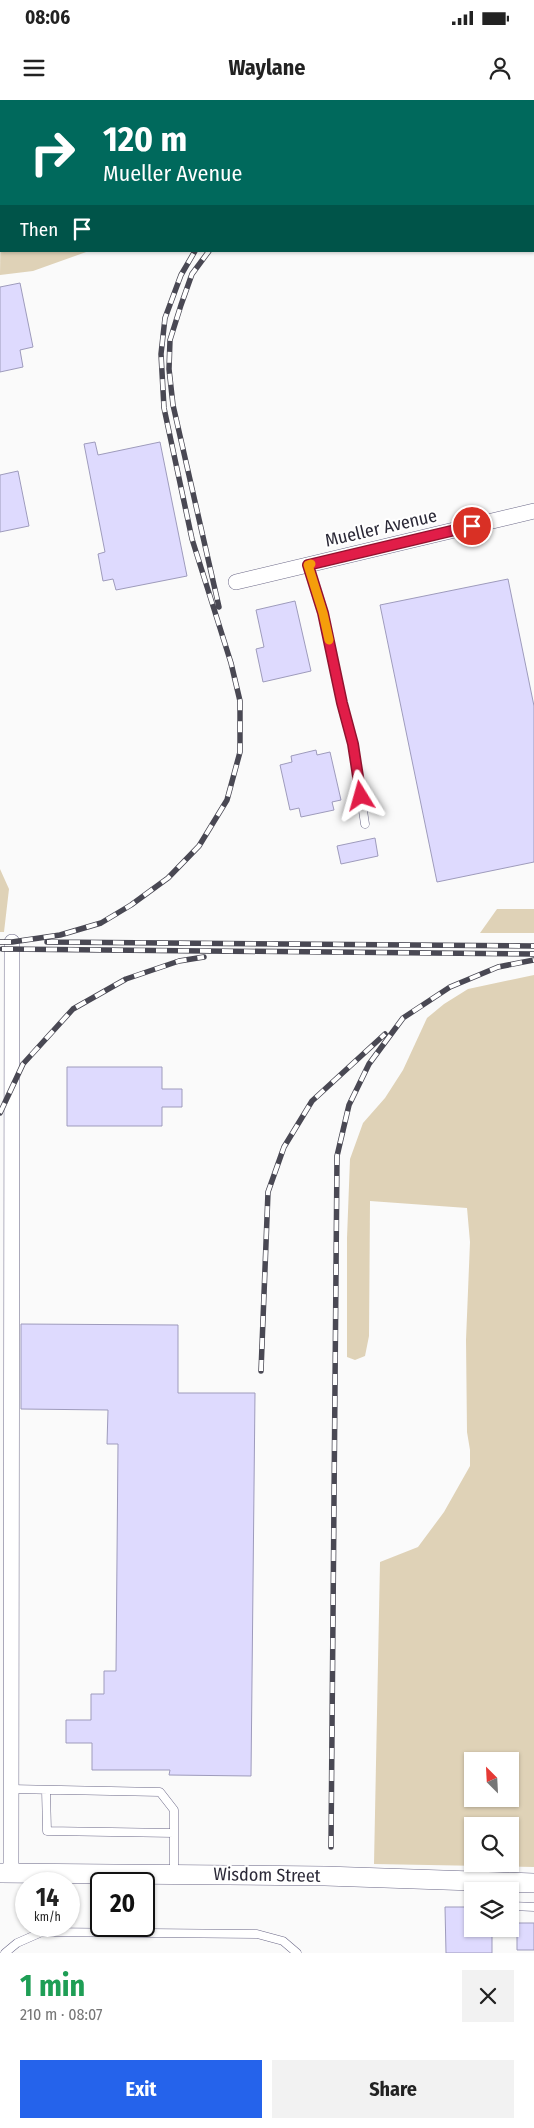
<!DOCTYPE html>
<html lang="en">
<head>
<meta charset="utf-8">
<style>
  :root { --surface:#fff; --page:#f2f2f2; --text:#222; --muted:#767676; --accent:#2563eb }
  body { margin:0; font-family:"Fira Sans Condensed",sans-serif; background:var(--page); color:var(--text); height:100vh; display:flex; flex-direction:column; font-size:19px; white-space:nowrap }
  * { box-sizing:border-box; margin:0 }
  p { font-size:16px; color:var(--muted) }
  .icon { flex:none; width:28px; height:28px; fill:none; stroke:currentColor; stroke-width:2; stroke-linecap:round; stroke-linejoin:round }
  .map { position:relative; height:1853px; overflow:hidden }
  .side { display:flex; flex-direction:column; background:var(--surface); flex:1 }
  .side>* { flex:none }
  .guide { position:absolute; left:0px; top:0px; width:535px; height:152px; box-shadow:0 1px 4px #0004; background:#00695c; color:#fff; overflow:hidden }
  .needle { width:32px; rotate:336deg }
  .buttons { position:absolute; left:464px; top:1652px; display:grid; gap:10px }
  .buttons a { display:grid; place-items:center; width:55px; height:55px; border-radius:0px; background:var(--surface); box-shadow:0 1px 4px #0004; font-size:25px }
  .speed { position:absolute; left:15px; top:1772px; display:flex; gap:10px; font-size:25px; font-weight:700; text-align:center }
  .speed>* { display:grid; place-content:center; width:65px; height:65px; border-radius:50%; background:var(--surface); box-shadow:0 1px 4px #0004; line-height:1 }
  .speed small { font-size:12px; font-weight:400 }
  .speed .limit { border:2px solid #111; border-radius:8px; background:#fff; color:#111 }
  .pin { position:absolute; display:grid; place-items:center; width:42px; height:42px; color:#fff; margin:-21px; border:2px solid #fff; border-radius:50%; box-shadow:0 1px 5px #0007 }
  .me { position:absolute; width:55px; margin:-28px; rotate:352deg; stroke-linejoin:round; filter:drop-shadow(0 0 4px #0008) }
  .turn { display:flex; align-items:center; gap:18px; height:105px; padding:0 20px; font-size:22px }
  .turn .icon { width:65px; height:65px; stroke-width:2.5 }
  .turn b { display:block; font-size:35px; line-height:42px }
  .then { display:flex; align-items:center; height:48px; padding:0 20px; background:#0003; gap:10px; font-size:19px }
  .round { display:grid; place-items:center; flex:none; width:52px; height:52px; border-radius:0px; background:var(--page) }
  .head { display:flex; align-items:center; justify-content:space-between; height:85px; padding:0 20px }
  h1 { font-size:30px; font-weight:700; line-height:38px; color:#1e9e55 }
  .primary-button { display:flex; gap:10px; margin-top:auto; padding:10px 20px }
  .primary-button a { flex:1; height:58px; border-radius:0px; background:var(--accent); color:#fff; font-size:20px; font-weight:700; line-height:58px; text-align:center }
  .primary-button a+a { background:var(--page); color:var(--text) }
  .status { display:flex; justify-content:space-between; align-items:center; height:35px; padding:0 25px; background:var(--surface); direction:ltr }
  .status svg { height:14px; fill:currentColor }
  header { display:flex; justify-content:space-between; align-items:center; height:65px; padding:0 20px; background:var(--surface); font-size:22px; font-weight:700 }
  .map>svg:first-child { display:block }
</style>
</head>
<body>
<div class="status"><b>08:06</b><svg viewBox="0 0 49 12"><path d="M0 12V9h3v3zM5 12V6h3v6zM10 12V3h3v9zM15 12V0h3v12zM26 1h20v11H26zM47 4h2v5h-2z"/></svg></div>
<header><svg class="icon" aria-label="menu" viewBox="0 0 24 24"><path d="M4 6h16M4 12h16M4 18h16"/></svg>Waylane<svg class="icon" aria-label="person" viewBox="0 0 24 24"><circle cx="12" cy="8" r="4"/><path d="M4 21q1-7 8-7t8 7"/></svg></header>
<div class="map">
<svg width="534" height="1853" viewBox="0 0 534 1853">
  <rect width="100%" height="100%" fill="#fafafa"/>
  <path fill="#dfd2b7" fill-rule="evenodd" d="M103,0H211L102,1Z
    M1,95V151H89L33,171L0,175Z
    M0,769L9,789L4,832H0Z
    M497,809H534V833H480Z
    M534,875V1767L374,1764L380,1462L418,1447L444,1412L470,1366V1350L467,1332L466,1240L470,1142L467,1108L370,1101L369,1236L365,1256L355,1260L347,1257V1138L350,1059L363,1023L385,998L403,970L427,918L444,904L468,889ZM472,1661H510V1699H472ZM472,1726H510V1764H472Z"/>
  <path fill="#b3a27f" d="M0,0H103L1,1L0,96Z"/>
  <path fill="#dedafe" stroke="#9e9bbc" d="M20,183L33,247L20,250L23,267L0,272V187Z
    M95,342L98,355L160,342L187,476L116,490L113,479L103,481L98,454L105,452L84,344Z
    M18,371L29,426L0,432V375Z
    M508,479L534,606V762L437,782L380,505Z
    M295,501L311,571L263,582L256,549L264,547L256,510Z
    M316,650L317,655L330,652L341,700L332,702L334,710L301,717L299,708L290,710L280,665L292,662L291,656Z
    M375,738L378,756L341,764L337,746Z
    M67,967H162V989H182V1007H162V1026H67Z
    M21,1224L178,1225V1293H255L251,1676L169,1675L170,1670H92V1643H66V1620H91V1594H104V1571H116L118,1344H107L108,1310L21,1309Z
    M445,1807H472V1829H492V1853H446Z
    M517,1823H534V1850H517Z"/>
  <g fill="none" stroke-linecap="round" stroke-linejoin="round">
    <g stroke="#6c6988" stroke-width="9">
      <path id="service" d="M308,465L323,513L342,603L353,644L365,724
        M11,1689L160,1692L174,1710V1774
        M46,1690L47,1731L174,1733
        M510,1782L512,1806L534,1807
        M5,1853L17,1843L42,1832L257,1834L283,1841L297,1853"/>
    </g>
    <g stroke="#6c6988" stroke-width="16">
      <path id="minor" d="M236,482L534,411
        M11,1773L12,842"/>
    </g>
    <g stroke="#6c6988" stroke-width="20">
      <path id="tertiary" d="M0,1773L325,1776L534,1783"/>
    </g>
    <use href="#service" stroke="#fff" stroke-width="8"/>
    <use href="#minor" stroke="#fff" stroke-width="15"/>
    <use href="#tertiary" stroke="#fff" stroke-width="19"/>
    <g stroke="#494853" stroke-width="5.5">
      <path id="rail" d="M209,151L192,174L181,205L170,240L169,269L173,305L219,507
        M0,842H12L60,835L101,823L131,805L168,778L199,746L227,700L240,652V601L231,563L192,439L164,308L161,254L165,218L181,175L195,151
        M47,842L534,846
        M2,849L534,854
        M0,1013L23,964L73,909L126,879L179,861L204,857
        M261,1271L268,1092L284,1047L312,1001L385,934
        M331,1747L337,1056L349,1005L369,964L403,918L450,887L498,867L534,860"/>
    </g>
    <use href="#rail" stroke="#fff" stroke-width="4" stroke-dasharray="11" stroke-linecap="butt"/>
  </g>
  <g fill="none" stroke-linecap="round" stroke-linejoin="round">
    <g stroke="#92132f" stroke-width="12">
      <path id="route" d="M361,696L353,644L342,603L323,513L308,465L472,426"/>
    </g>
    <use href="#route" stroke="#e11d48" stroke-width="9"/>
    <path stroke="#f59e0b" stroke-width="9" d="M311,464L308,465L323,513L329,540"/>
  </g>
  <g text-anchor="middle" stroke-width="4" stroke-linejoin="round" paint-order="stroke">
    <g font-size="18" fill="#2b2937" stroke="#fff">
      <text transform="translate(381 428) rotate(-13)" y="6">Mueller Avenue</text>
      <text transform="translate(267 1775) rotate(1)" y="6">Wisdom Street</text>
    </g>
  </g>
</svg>
<div class="buttons">
<a><svg class="needle" viewBox="-14 -14 28 28"><path d="M0-13l5 13h-10z" fill="#e53935"/><path d="M0 13l5-13h-10z" fill="#767676"/></svg></a>
<a><svg class="icon" aria-label="search" viewBox="0 0 24 24"><circle cx="10" cy="10" r="6"/><path d="M15 15l6 6"/></svg></a>
<a><svg class="icon" aria-label="layers" viewBox="0 0 24 24"><path d="M12 4l9 5-9 5-9-5zM3 14l9 5 9-5"/></svg></a>
</div>
<div class="speed"><div>14<small>km/h</small></div><div class="limit">20</div></div>
<div class="pin" style="left:472px;top:426px;background:#d93025"><svg class="icon" aria-label="arrive" viewBox="0 0 24 24"><path d="M6 21V4h12l-3 4 3 4H6"/></svg></div>
<svg class="me" style="left:361px;top:696px" viewBox="-20 -20 40 40"><path d="M0-17L14 15 0 8-14 15z" fill="#e11d48" stroke="#fff" stroke-width="4"/></svg>
<div class="guide">
<div class="turn"><svg class="icon" aria-label="right" viewBox="0 0 24 24"><path d="M7 20v-9h11M14 6l5 5-5 5"/></svg><div><b>120 m</b>Mueller Avenue</div></div>
<div class="then">Then<svg class="icon" aria-label="arrive" viewBox="0 0 24 24"><path d="M6 21V4h12l-3 4 3 4H6"/></svg></div>
</div>
</div>
<section class="side">
<div class="head"><div><h1>1 min</h1><p>210 m · 08:07</p></div><a class="round"><svg class="icon" aria-label="close" viewBox="0 0 24 24"><path d="M6 6l12 12M18 6L6 18"/></svg></a></div>
<div class="primary-button"><a>Exit</a><a>Share</a></div>
</section>
</body>
</html>
